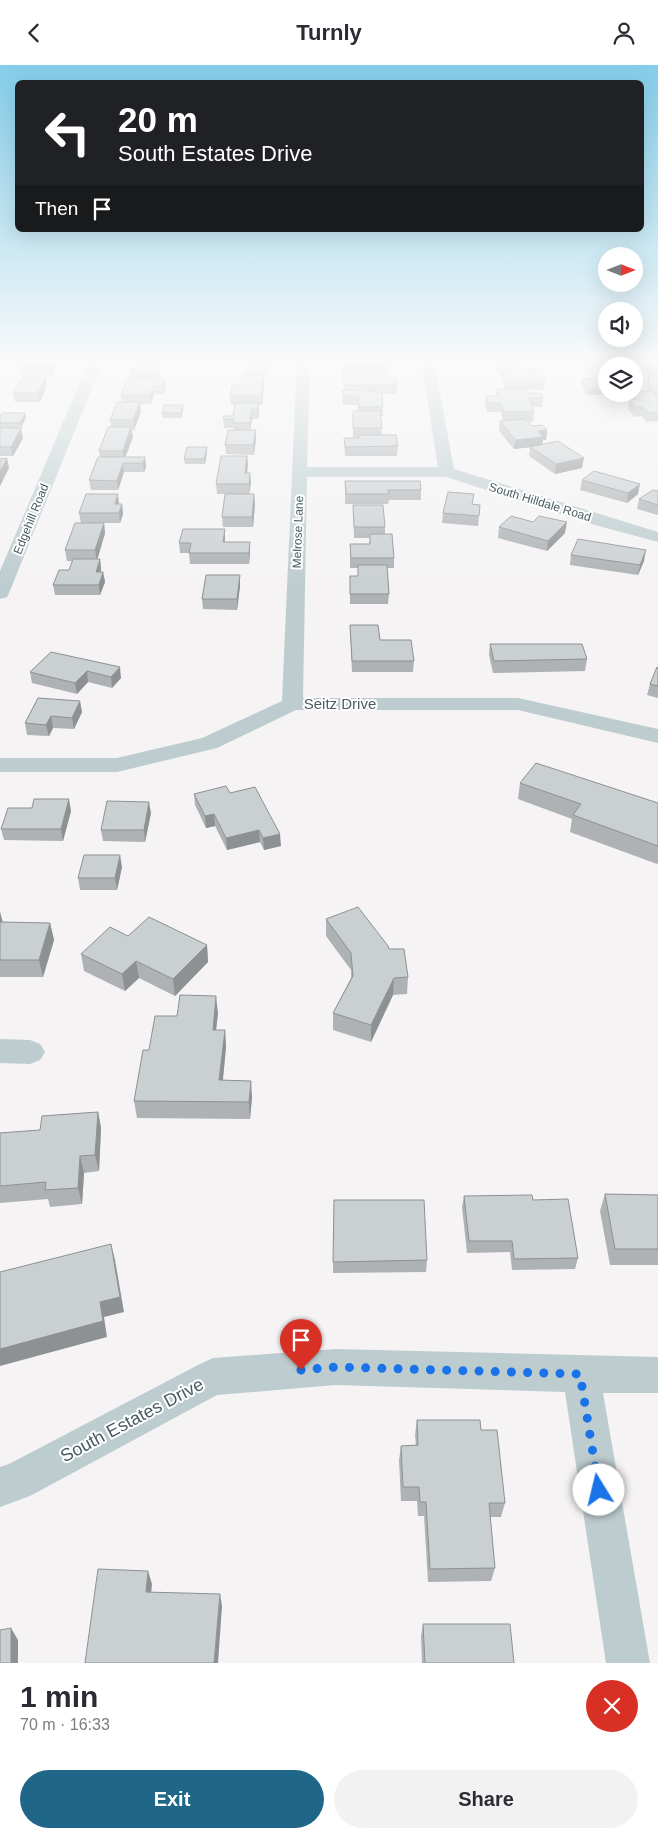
<!DOCTYPE html>
<html lang="en">
<head>
<meta charset="utf-8">
<style>
  :root { --surface:#fff; --page:#f2f2f3; --text:#2b2b33; --muted:#7c7c81; --accent:#206688 }
  body { margin:0; font-family:Arial,sans-serif; background:var(--page); color:var(--text); height:100vh; display:flex; flex-direction:column; font-size:19px; white-space:nowrap }
  * { box-sizing:border-box; margin:0 }
  p { font-size:16px; color:var(--muted) }
  .icon { flex:none; width:28px; height:28px; fill:none; stroke:currentColor; stroke-width:2; stroke-linecap:round; stroke-linejoin:round }
  .map { position:relative; height:1598px; overflow:hidden }
  .side { display:flex; flex-direction:column; background:var(--surface); flex:1 }
  .side>* { flex:none }
  .hud { position:absolute; left:15px; top:15px; width:629px; height:152px; border-radius:8px; box-shadow:0 5px 20px #0002; background:#202124; color:#fff; overflow:hidden }
  .needle { width:32px; rotate:90deg }
  .fabs { position:absolute; left:598px; top:182px; display:grid; gap:10px }
  .fabs a { display:grid; place-items:center; width:45px; height:45px; border-radius:50%; background:var(--surface); box-shadow:0 5px 20px #0002; font-size:25px }
  .pin { position:absolute; display:grid; place-items:center; width:42px; height:42px; color:#fff; margin:-51px -21px; border-radius:50% 50% 50% 0; rotate:-45deg; box-shadow:0 0 5px #0007 }
  .pin .icon { rotate:45deg }
  .me { position:absolute; width:55px; margin:-28px; rotate:351deg; stroke-linejoin:round; filter:drop-shadow(0 0 4px #0008) }
  .turn { display:flex; align-items:center; gap:18px; height:105px; padding:0 20px; font-size:22px }
  .turn .icon { width:65px; height:65px; stroke-width:2.5 }
  .turn b { display:block; font-size:35px; line-height:42px }
  .then { display:flex; align-items:center; height:48px; padding:0 20px; background:#0003; gap:10px; font-size:19px }
  .round { display:grid; place-items:center; flex:none; width:52px; height:52px; border-radius:26px; background:var(--page) }
  .headline { display:flex; align-items:center; justify-content:space-between; height:85px; padding:0 20px }
  h1 { font-size:30px; font-weight:800; line-height:38px }
  .action { display:flex; gap:10px; margin-top:auto; padding:10px 20px }
  .action a { flex:1; height:58px; border-radius:30px; background:var(--accent); color:#fff; font-size:20px; font-weight:800; line-height:58px; text-align:center }
  .action a+a { background:var(--page); color:var(--text) }
  header { display:flex; justify-content:space-between; align-items:center; height:65px; padding:0 20px; background:var(--surface); font-size:22px; font-weight:800 }
  .map>svg:first-child { display:block }
</style>
</head>
<body>
<header><svg class="icon" aria-label="back" viewBox="0 0 24 24"><path d="M15 5l-7 7 7 7"/></svg>Turnly<svg class="icon" aria-label="person" viewBox="0 0 24 24"><circle cx="12" cy="8" r="4"/><path d="M4 21q1-7 8-7t8 7"/></svg></header>
<div class="map">
<svg width="658" height="1598" viewBox="0 0 658 1598">
  <rect width="100%" height="100%" fill="#f5f3f3"/>
  <g fill="none" stroke-linecap="round" stroke-linejoin="round">
    <path fill="#bdcccf" fill-rule="evenodd" d="M89,296H103L9,528L7,532L0,534V506Z
      M297,296H310L307,402H438L421,296H434L454,404L658,467V477L595,460L446,412H307L303,633H518L658,664V678L518,645H296L217,683L117,707H0V693H117L202,673L282,636Z
      M0,974L30,975L40,979L45,987L40,995L30,999L0,998Z
      M336,1284L658,1292V1328H603L650,1598H606L565,1327L336,1320L217,1330L30,1431L0,1442V1402L9,1399L200,1299L213,1293Z"/>
  </g>
  <path fill="#aeb2b5" d="M22,296H58L51,310H20L19,302Z
    M134,296H163L158,313L166,322L164,329H154L151,339H140L141,346L134,365H132L133,372L125,392H145L146,402L144,407H124L118,425H91L89,415L100,392L99,386L111,362L110,355L122,337L121,330L131,313L130,306Z
    M341,296L388,302V314L397,320V329H382L383,342V351H381L382,370L398,381L397,391H345L344,373H353V346H358V340H343L342,325H344V310H341Z
    M498,296L524,303L545,316L544,325H527L528,328L543,333L542,342H533L534,347L533,357H528L532,361L547,365L546,375H543L542,379L582,403L555,409L529,391L530,382L514,384L499,366L500,356H503L501,347H487L485,340L486,331H496L497,324H506L497,304Z
    M646,296H658V332H656L658,335V356L646,357L642,351L634,352L628,343L630,329L647,327V318L649,309H650V306L644,305Z
    M268,301L266,312H264V319L262,340H259V347L258,354H252L250,365L256,374L254,390L226,389L225,380L234,365V363H224L223,354L233,351L235,340H231L230,331L241,320L245,310V303Z
    M582,314L605,325L604,330H586L582,319Z
    M47,320L40,337H15L13,328Z
    M183,345L181,353H163L162,348Z
    M0,351L26,352L21,363H0Z
    M0,363L23,373L13,391H0Z
    M207,382V387L205,399H185L184,394Z
    M247,391L248,400L247,408L251,417L249,429H217L216,419Z
    M582,415L638,429L627,438L580,425Z
    M345,416L421,425V435H389L388,439H345Z
    M658,426V450L637,444L639,434Z
    M254,429L255,439L253,462H223L222,452Z
    M119,439H122L123,449L120,458H81L79,448Z
    M473,439L480,440L478,461L442,458L443,448Z
    M353,440L385,462V469L394,493V503H387L389,529L388,539H350V511H358V503H350V479H369L370,473H354Z
    M533,457L565,468L547,486L498,473L499,462Z
    M104,458L105,468L97,494H100L101,504V507H103L105,517L100,530H55L53,520L69,505L72,496H67L65,485Z
    M225,464V477L250,487L249,499H190L189,488H180L179,478Z
    M571,490L644,496L638,510L570,500Z
    M240,521L237,545L203,544L202,534Z
    M350,560L380,575L414,596L413,607H352Z
    M490,579L587,594L585,606L493,608L489,590Z
    M51,587L121,613L112,623L88,617L77,629L32,618L30,607Z
    M658,603V633L647,630L650,619Z
    M38,633L82,647L74,664L53,663L49,671L27,670L25,658Z
    M520,718L658,738V798L657,799L570,767L572,754L518,734Z
    M230,728L281,781L264,785L260,777L227,785L215,761L206,763L195,740L194,729Z
    M71,746L63,776L4,775L1,764Z
    M151,748L145,777L103,776L101,765Z
    M122,802L117,825H80L78,813Z
    M0,847L3,857L50,858L54,875L43,912H0Z
    M326,854L389,884L408,912L407,929L393,930L371,977L333,965V948L351,913V905L326,871Z
    M128,871L207,880L208,897L175,931L139,913L125,926L84,906L81,889Z
    M218,948L216,965H225L226,982L223,1015L252,1032L250,1054L137,1053L134,1036L149,985L177,951Z
    M98,1047L101,1063L99,1106L84,1108L82,1139L50,1142L48,1134L0,1138V1068L40,1065Z
    M605,1129L658,1130V1200H610L600,1146Z
    M464,1131L533,1135L578,1193L575,1204L512,1205L510,1187L467,1188L462,1142Z
    M334,1135L427,1195L426,1207L333,1208Z
    M417,1355L481,1365L505,1438L501,1452H490L495,1503L491,1516L428,1517L424,1451H418L417,1436H401L399,1395L401,1381L416,1380L415,1370Z
    M423,1559L514,1598H422L421,1571Z"/>
  <path fill="#8d9193" d="M53,296H58L51,310L50,302Z
    M160,296H163L158,315L157,306Z
    M267,296L268,301L266,312V303Z
    M264,310V319L262,340L261,331Z
    M46,312L47,320L40,337L38,328Z
    M165,313L166,322L164,329L163,321Z
    M153,321L154,329L151,339L150,330Z
    M140,337L141,346L134,365L133,355Z
    M259,338V347L258,354V344Z
    M183,340V345L181,353V348Z
    M252,344V354L250,367V358Z
    M25,348L26,352L21,363L20,358Z
    M131,362L133,372L124,396L123,386Z
    M21,363L23,373L13,391L11,382Z
    M256,365V374L254,390L253,380Z
    M547,365L546,375H543L542,381L514,384L515,375L538,366Z
    M207,382V387L205,399L204,394Z
    M247,391L248,400L246,417L245,408Z
    M145,392L146,402L144,407L143,398Z
    M7,393L9,403L0,421V407Z
    M584,393L582,403L555,409L556,399Z
    M123,398L124,407L118,425L117,416Z
    M250,408L251,417L249,429V419Z
    M640,419L638,429L627,438L628,428Z
    M118,429L119,439L116,449L115,439Z
    M254,429L255,439L253,462L252,452Z
    M122,439L123,449L120,458L119,448Z
    M567,457L565,468L547,486L548,476Z
    M104,458L105,468L97,496L95,485Z
    M225,464V474L223,487V477Z
    M250,477V487L249,499V488Z
    M646,485L644,496L638,510L640,500Z
    M100,494L101,504L97,517L96,507Z
    M103,507L105,517L100,530L99,520Z
    M240,510V521L237,545V534Z
    M120,602L121,613L112,623L111,612Z
    M87,606L88,617L77,629L75,618Z
    M80,636L82,647L74,664L72,653Z
    M51,651L53,663L49,671L46,660Z
    M69,734L71,746L63,776L61,764Z
    M149,737L151,748L145,777L144,765Z
    M214,749L215,761L206,763L205,751Z
    M259,765L260,777L227,785L226,773Z
    M280,769L281,781L264,785L263,773Z
    M120,790L122,802L117,825L115,813Z
    M0,847L4,864L0,871Z
    M50,858L54,875L43,912L39,895Z
    M207,880L208,897L175,931L173,914Z
    M136,896L139,913L125,926L122,909Z
    M394,913L393,930L371,977V960Z
    M216,931L218,948L214,982L213,965Z
    M225,965L226,982L221,1032L219,1015Z
    M251,1016L252,1032L250,1054L249,1037Z
    M98,1047L101,1063L99,1106L95,1090Z
    M80,1091L84,1108L82,1139L78,1123Z
    M111,1179L115,1195L124,1247L104,1252L107,1272L0,1301V1284L100,1237Z
    M148,1506L152,1519L150,1540L146,1527Z
    M220,1529L222,1541L218,1598H214Z
    M11,1563L18,1575V1598H11Z"/>
  <path fill="#cacfd2" stroke="#8d9193" d="M22,296H53L50,302H19Z
    M134,296H160L157,306H130Z
    M246,296H267L266,303H245Z
    M341,296H388V302H342Z
    M498,296H521L524,303L540,304L545,316H507Z
    M646,296H658V303L651,302L653,297Z
    M344,306H388V314H396L397,320H344Z
    M649,309L658,310V323L648,322Z
    M243,310H264L261,331H230L232,320H241Z
    M22,312H46L38,328H13Z
    M127,313H165L163,321H153L150,330H121Z
    M582,314H600L605,325H587Z
    M497,324H527L528,328H541L543,333H529L534,347H504L501,338H488L486,331H499Z
    M342,325H365V327H382L383,342H359L358,331H343Z
    M652,326L658,335V347L648,348L643,342L636,343L629,334H636L632,329H634V327Z
    M117,337H140L133,355H110Z
    M235,338H259L258,344H252L250,358H233L234,354H223L224,351H233Z
    M164,340H183L181,348H162Z
    M353,346H380L382,363H353Z
    M2,348H25L20,358H0V351Z
    M525,354L532,361L542,360L547,365L538,366L543,372L515,375L500,356Z
    M108,362H131L123,386H99Z
    M0,363H21L11,382H0Z
    M228,365H256L253,380H225Z
    M359,370H396L398,381L345,382L344,373H359Z
    M558,376L584,393L556,399L530,382Z
    M187,382H207L204,394H184Z
    M221,391H247L245,408H250L249,419H216Z
    M98,392H145L143,398H123L117,416L89,415Z
    M7,393L0,407V394Z
    M594,406L640,419L628,428L582,415Z
    M345,416H420L421,425H388L389,429H346Z
    M653,425L658,426V440L639,434Z
    M448,427L474,429L472,439L480,440L479,451L443,448Z
    M86,429H118L115,439H122L119,448H79Z
    M225,429H254L252,452H222Z
    M353,440H383L385,462H354Z
    M511,451L533,457L539,451L567,457L548,476L499,462Z
    M75,458H104L95,485H65Z
    M183,464H225L223,477H250L249,488H189L191,478H179Z
    M370,469H392L394,493H351L350,479H370Z
    M578,474L646,485L640,500L571,490Z
    M73,494H100L96,507H103L99,520H53L59,505H69Z
    M358,500H387L389,529H350V511H358Z
    M206,510H240L237,534H202Z
    M350,560H378L380,575H411L414,596H352Z
    M490,579H582L587,594L494,596Z
    M51,587L120,602L111,612L87,606L75,618L30,607Z
    M657,602L658,603V621L650,619Z
    M38,633L80,636L72,653L51,651L46,660L25,658Z
    M536,698L658,738V781L573,750L581,739L520,718Z
    M226,721L230,728L255,722L280,769L263,773L259,765L226,773L214,749L205,751L194,729Z
    M34,734H69L61,764H1L8,743H32Z
    M107,736L149,737L144,765H101Z
    M84,790H120L115,813H78Z
    M358,842L388,881L389,884H404L408,912L394,913L371,960L333,948L353,911L351,888L326,854Z
    M149,852L207,880L173,914L136,896L122,909L81,889L110,862L128,871Z
    M0,857L50,858L39,895H0Z
    M180,930L216,931L213,965H225L219,1015L251,1016L249,1037L134,1036L143,985H149L155,951H177Z
    M98,1047L95,1090L80,1091L78,1123L45,1125L46,1117L0,1121V1068L40,1065L42,1051Z
    M605,1129L658,1130V1184H615Z
    M532,1130L533,1135L568,1134L578,1193L514,1194L512,1176H469L464,1131Z
    M334,1135H424L427,1195L333,1197Z
    M111,1179L120,1232L100,1237L103,1256L0,1284V1207Z
    M417,1355H480L481,1365H497L505,1438H489L495,1503L430,1504L426,1437H420L419,1422H403L401,1381L418,1380Z
    M98,1504L148,1506L146,1527L220,1529L214,1598H85Z
    M423,1559H510L514,1598H425Z
    M11,1563V1598H0V1565Z"/>
  <linearGradient id="sky" x2="0" y2="1"><stop stop-color="#83cdea"/><stop offset="0.57" stop-color="#fafafa"/><stop offset="1" stop-color="#fafafa" stop-opacity="0"/></linearGradient>
  <rect width="658" height="519" fill="url(#sky)"/>
  <g fill="none" stroke-linecap="round" stroke-linejoin="round">
    <path stroke="#1a73e8" stroke-width="9" stroke-dasharray="0 16.2" d="M301,1305L336,1302L580,1309L599,1425"/>
  </g>
  <g text-anchor="middle" stroke-width="4" stroke-linejoin="round" paint-order="stroke">
    <g font-size="12" fill="#495c62" stroke="#fff">
      <text transform="translate(540 437) rotate(17)" y="4">South Hilldale Road</text>
      <text transform="translate(31 454) rotate(-68)" y="4">Edgehill Road</text>
      <text transform="translate(298 467) rotate(-88)" y="4">Melrose Lane</text>
    </g>
    <g font-size="15" fill="#495c62" stroke="#fff">
      <text x="340" y="644">Seitz Drive</text>
    </g>
    <g font-size="18" fill="#495c62" stroke="#fff">
      <text transform="translate(132 1355) rotate(-28)" y="6">South Estates Drive</text>
    </g>
  </g>
</svg>
<div class="fabs">
<a><svg class="needle" viewBox="-14 -14 28 28"><path d="M0-13l5 13h-10z" fill="#e53935"/><path d="M0 13l5-13h-10z" fill="#7c7c81"/></svg></a>
<a><svg class="icon" aria-label="sound" viewBox="0 0 24 24"><path d="M4 9h4l5-4v14l-5-4H4zM17 9q2 3 0 6"/></svg></a>
<a><svg class="icon" aria-label="layers" viewBox="0 0 24 24"><path d="M12 4l9 5-9 5-9-5zM3 14l9 5 9-5"/></svg></a>
</div>
<div class="pin" style="left:301px;top:1305px;background:#d93025"><svg class="icon" aria-label="arrive" viewBox="0 0 24 24"><path d="M6 21V4h12l-3 4 3 4H6"/></svg></div>
<svg class="me" style="left:599px;top:1425px" viewBox="-20 -20 40 40"><circle r="19" fill="#fff"/><path d="M0-13L10 11 0 6-10 11z" fill="#1a73e8"/></svg>
<div class="hud">
<div class="turn"><svg class="icon" aria-label="left" viewBox="0 0 24 24"><path d="M17 20v-9H6M10 6l-5 5 5 5"/></svg><div><b>20 m</b>South Estates Drive</div></div>
<div class="then">Then<svg class="icon" aria-label="arrive" viewBox="0 0 24 24"><path d="M6 21V4h12l-3 4 3 4H6"/></svg></div>
</div>
</div>
<section class="side">
<div class="headline"><div><h1>1 min</h1><p>70 m · 16:33</p></div><a class="round" style="background:#d93025;color:#fff"><svg class="icon" aria-label="close" viewBox="0 0 24 24"><path d="M6 6l12 12M18 6L6 18"/></svg></a></div>
<div class="action"><a>Exit</a><a>Share</a></div>
</section>
</body>
</html>
